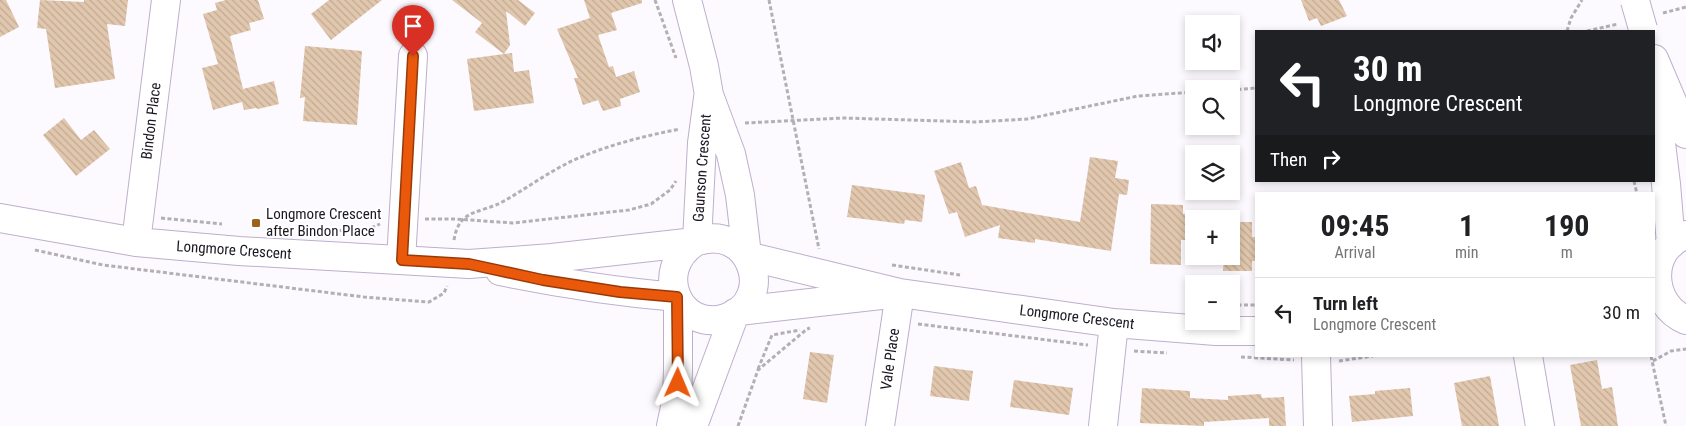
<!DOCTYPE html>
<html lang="en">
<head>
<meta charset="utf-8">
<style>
  :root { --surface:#fff; --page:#f2f2f2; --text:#202124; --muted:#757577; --line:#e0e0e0 }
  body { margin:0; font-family:"Roboto Condensed",sans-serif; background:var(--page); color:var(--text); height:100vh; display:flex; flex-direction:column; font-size:19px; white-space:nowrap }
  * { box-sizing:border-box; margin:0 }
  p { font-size:16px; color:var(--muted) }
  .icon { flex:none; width:28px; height:28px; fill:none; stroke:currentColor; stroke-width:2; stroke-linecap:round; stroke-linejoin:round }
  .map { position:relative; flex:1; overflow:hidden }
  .panel { position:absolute; left:1255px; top:192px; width:400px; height:165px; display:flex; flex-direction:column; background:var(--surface); border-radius:0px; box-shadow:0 2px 8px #0003 }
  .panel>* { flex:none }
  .top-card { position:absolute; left:1255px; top:30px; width:400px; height:152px; border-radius:0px; box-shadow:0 2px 8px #0003; background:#202124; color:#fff; overflow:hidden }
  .fabs { position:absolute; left:1185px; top:15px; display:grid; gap:10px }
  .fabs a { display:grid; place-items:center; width:55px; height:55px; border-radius:0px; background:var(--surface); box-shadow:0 2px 8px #0003; font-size:25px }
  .pin { position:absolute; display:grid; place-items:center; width:42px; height:42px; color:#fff; margin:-51px -21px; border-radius:50% 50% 50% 0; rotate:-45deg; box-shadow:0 0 5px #0007 }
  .pin .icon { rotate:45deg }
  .me { position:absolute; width:55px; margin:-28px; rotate:1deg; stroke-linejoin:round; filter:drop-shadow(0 0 4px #0008) }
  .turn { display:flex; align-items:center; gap:18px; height:105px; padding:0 15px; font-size:22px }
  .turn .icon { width:65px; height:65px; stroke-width:2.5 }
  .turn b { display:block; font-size:35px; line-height:42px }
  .then { display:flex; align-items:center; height:48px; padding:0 15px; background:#0003; gap:10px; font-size:19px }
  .eta { display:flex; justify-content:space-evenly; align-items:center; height:85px; text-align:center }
  .eta b { font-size:30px; font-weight:700; line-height:35px }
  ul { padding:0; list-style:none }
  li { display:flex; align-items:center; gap:15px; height:70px; padding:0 15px; border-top:1px solid var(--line) }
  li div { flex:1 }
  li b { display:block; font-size:19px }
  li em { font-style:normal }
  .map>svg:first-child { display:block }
</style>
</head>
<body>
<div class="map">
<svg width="1686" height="426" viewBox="0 0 1686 426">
  <defs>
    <pattern id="building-back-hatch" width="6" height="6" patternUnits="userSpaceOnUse" patternTransform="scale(1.25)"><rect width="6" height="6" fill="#e1c7ad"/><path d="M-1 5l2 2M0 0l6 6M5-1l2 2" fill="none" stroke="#c1aa95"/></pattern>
  </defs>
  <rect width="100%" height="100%" fill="#fcf9ff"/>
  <path fill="url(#building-back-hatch)" d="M0,0H6L19,27L0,37Z
    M40,0L84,2V0H128L125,26L107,24L115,79L55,88L46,29L37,28Z
    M226,0H258L264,19L249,23L251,30L230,36L243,89L274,81L279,104L258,109L256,108L244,110L242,102L213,110L202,68L218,64L203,14L217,10L215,3Z
    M329,0H382L331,40L311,14Z
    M452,0H518L535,13L525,26L506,11L510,45L504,54L512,53L514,72L529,70L534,103L474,111L467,59L504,54L475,32L482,23Z
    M584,0H642V3L611,13L617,30L598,35L609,67L613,66L616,77L634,71L640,92L620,99L621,106L603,111L598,100L583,105L574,78H578L557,29L590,18Z
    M1301,0H1339L1347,16L1321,26L1317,18L1309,21Z
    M305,46L362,51L357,125L303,121L305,97L300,98Z
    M64,118L81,140L94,130L110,149L76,176L43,135Z
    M1090,157L1118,161L1115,178L1129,180L1127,195L1119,194L1111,251L1035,239V243L998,238L1000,225L965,237L957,212L949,214L934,171L961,162L969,188L976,186L982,205L1080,222Z
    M852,185L925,195L922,222L905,220L904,224L847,217Z
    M1151,204L1183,205V214H1190V240H1181V265L1150,264Z
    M1231,222H1252V237H1256V261H1252V271H1223L1224,256H1231Z
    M810,352L834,355L827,403L803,399Z
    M1597,360L1602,389L1612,387L1618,426H1581L1570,365Z
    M934,366L973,371L969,401L930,396Z
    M1490,376L1499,426H1462L1454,383Z
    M1014,380L1073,388L1069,415L1010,407Z
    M1142,388L1190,391V398L1228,400V396L1261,394L1262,398L1284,397L1286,426H1269V418L1204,422V426L1140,423Z
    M1410,388L1413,416L1352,422L1349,396L1375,394V391Z"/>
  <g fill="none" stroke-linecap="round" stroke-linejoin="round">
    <g stroke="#beafcd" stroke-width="30">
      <path id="minor" d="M687,0L704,66L709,95L731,154L740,195L747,255
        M1654,59L1686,134
        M1654,86L1666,184L1671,244
        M0,218L136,242L239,251L469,264L552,258L695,242C751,221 778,300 726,318C680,333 651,271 695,242
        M1686,235C1646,248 1649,305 1686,320
        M697,241L702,143L708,98
        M136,242L166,0
        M747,256L900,293L1114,323L1216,331H1256
        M401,260L413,56
        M500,271C559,283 617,292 677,297
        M739,311L881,295
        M1316,356L1318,426
        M1528,356L1540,426
        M671,426L677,398L678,369V299
        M693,426L735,313
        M880,426L900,293
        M1103,426L1114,323"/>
    </g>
    <path stroke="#b3afb7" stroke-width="3" stroke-dasharray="4 2.5" stroke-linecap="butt" d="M655,0L676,58
      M769,0L819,249
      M1663,13L1686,7
      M1567,31L1571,18L1582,0
      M1587,31L1618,24
      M1231,90L1256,88
      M745,123L843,118L976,122L1027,119L1138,96L1194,92
      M1634,181L1637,194
      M161,218L222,224
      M425,219H455L513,223L629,210L651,204L670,190L676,181
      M320,230L364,231L380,224
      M454,240C459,208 481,214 504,201C527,188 550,171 574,160C608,145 644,136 680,129
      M35,250L103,265L364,297L429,302L444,293L447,286
      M892,265L960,275
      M1231,305H1256
      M918,324L1088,345
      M1134,351L1167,353
      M1651,356L1666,426
      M1241,357L1294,360
      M1339,361L1373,356
      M1653,361L1671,351L1686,349
      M758,369L772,335L800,330
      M738,426L758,370L807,329L810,328"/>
    <use href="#minor" stroke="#fff" stroke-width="28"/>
    <g stroke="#beafcd" stroke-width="30" stroke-linecap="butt">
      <path id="minor-bridge" d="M1635,1L1643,29"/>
    </g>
    <use href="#minor-bridge" stroke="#fff" stroke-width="28"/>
  </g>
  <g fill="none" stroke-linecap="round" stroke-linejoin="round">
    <g stroke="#983908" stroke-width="12">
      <path id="route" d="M413,56L402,260L469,264L543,280L620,292L677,297L678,383"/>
    </g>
    <use href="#route" stroke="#ea580c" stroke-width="9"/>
  </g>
  <rect fill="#9a641d" stroke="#fff" stroke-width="2" x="251" y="218" width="10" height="10" rx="2.5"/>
  <g text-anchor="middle" stroke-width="4" stroke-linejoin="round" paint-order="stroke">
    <g font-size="15" fill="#1d1722" stroke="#fff">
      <text transform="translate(151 121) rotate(-83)" y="5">Bindon Place</text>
      <text transform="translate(702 168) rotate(-86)" y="5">Gaunson Crescent</text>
      <text transform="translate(234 250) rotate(4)" y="5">Longmore Crescent</text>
      <text transform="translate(1077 317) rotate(7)" y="5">Longmore Crescent</text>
      <text transform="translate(890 359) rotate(-82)" y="5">Vale Place</text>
    </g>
    <g font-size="15" fill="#1d1722" stroke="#fff" text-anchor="start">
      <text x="266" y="219">Longmore Crescent<tspan x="266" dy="17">after Bindon Place</tspan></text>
    </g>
  </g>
</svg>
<div class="fabs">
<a><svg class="icon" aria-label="sound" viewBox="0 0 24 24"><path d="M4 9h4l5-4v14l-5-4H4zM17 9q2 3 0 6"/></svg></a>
<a><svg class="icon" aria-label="search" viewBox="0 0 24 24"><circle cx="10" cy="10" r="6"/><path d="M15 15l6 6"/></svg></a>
<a><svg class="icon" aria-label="layers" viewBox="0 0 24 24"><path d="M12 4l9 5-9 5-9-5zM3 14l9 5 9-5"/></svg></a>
<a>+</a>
<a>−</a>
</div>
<div class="pin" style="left:413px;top:56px;background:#d93025"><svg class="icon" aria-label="arrive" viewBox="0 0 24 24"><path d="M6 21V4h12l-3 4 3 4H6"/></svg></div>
<svg class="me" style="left:678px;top:383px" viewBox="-20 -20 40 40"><path d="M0-17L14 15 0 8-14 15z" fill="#ea580c" stroke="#fff" stroke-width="4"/></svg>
<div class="top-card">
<div class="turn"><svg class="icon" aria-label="left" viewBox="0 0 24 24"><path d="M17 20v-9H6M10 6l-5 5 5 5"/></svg><div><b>30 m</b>Longmore Crescent</div></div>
<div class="then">Then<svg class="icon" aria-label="right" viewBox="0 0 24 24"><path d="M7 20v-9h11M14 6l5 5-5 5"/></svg></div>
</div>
<section class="panel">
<div class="eta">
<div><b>09:45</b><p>Arrival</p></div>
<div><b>1</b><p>min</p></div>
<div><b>190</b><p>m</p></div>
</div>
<ul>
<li><svg class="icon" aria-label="left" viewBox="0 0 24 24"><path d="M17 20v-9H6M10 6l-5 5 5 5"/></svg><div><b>Turn left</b><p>Longmore Crescent</p></div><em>30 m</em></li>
</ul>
</section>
</div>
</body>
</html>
